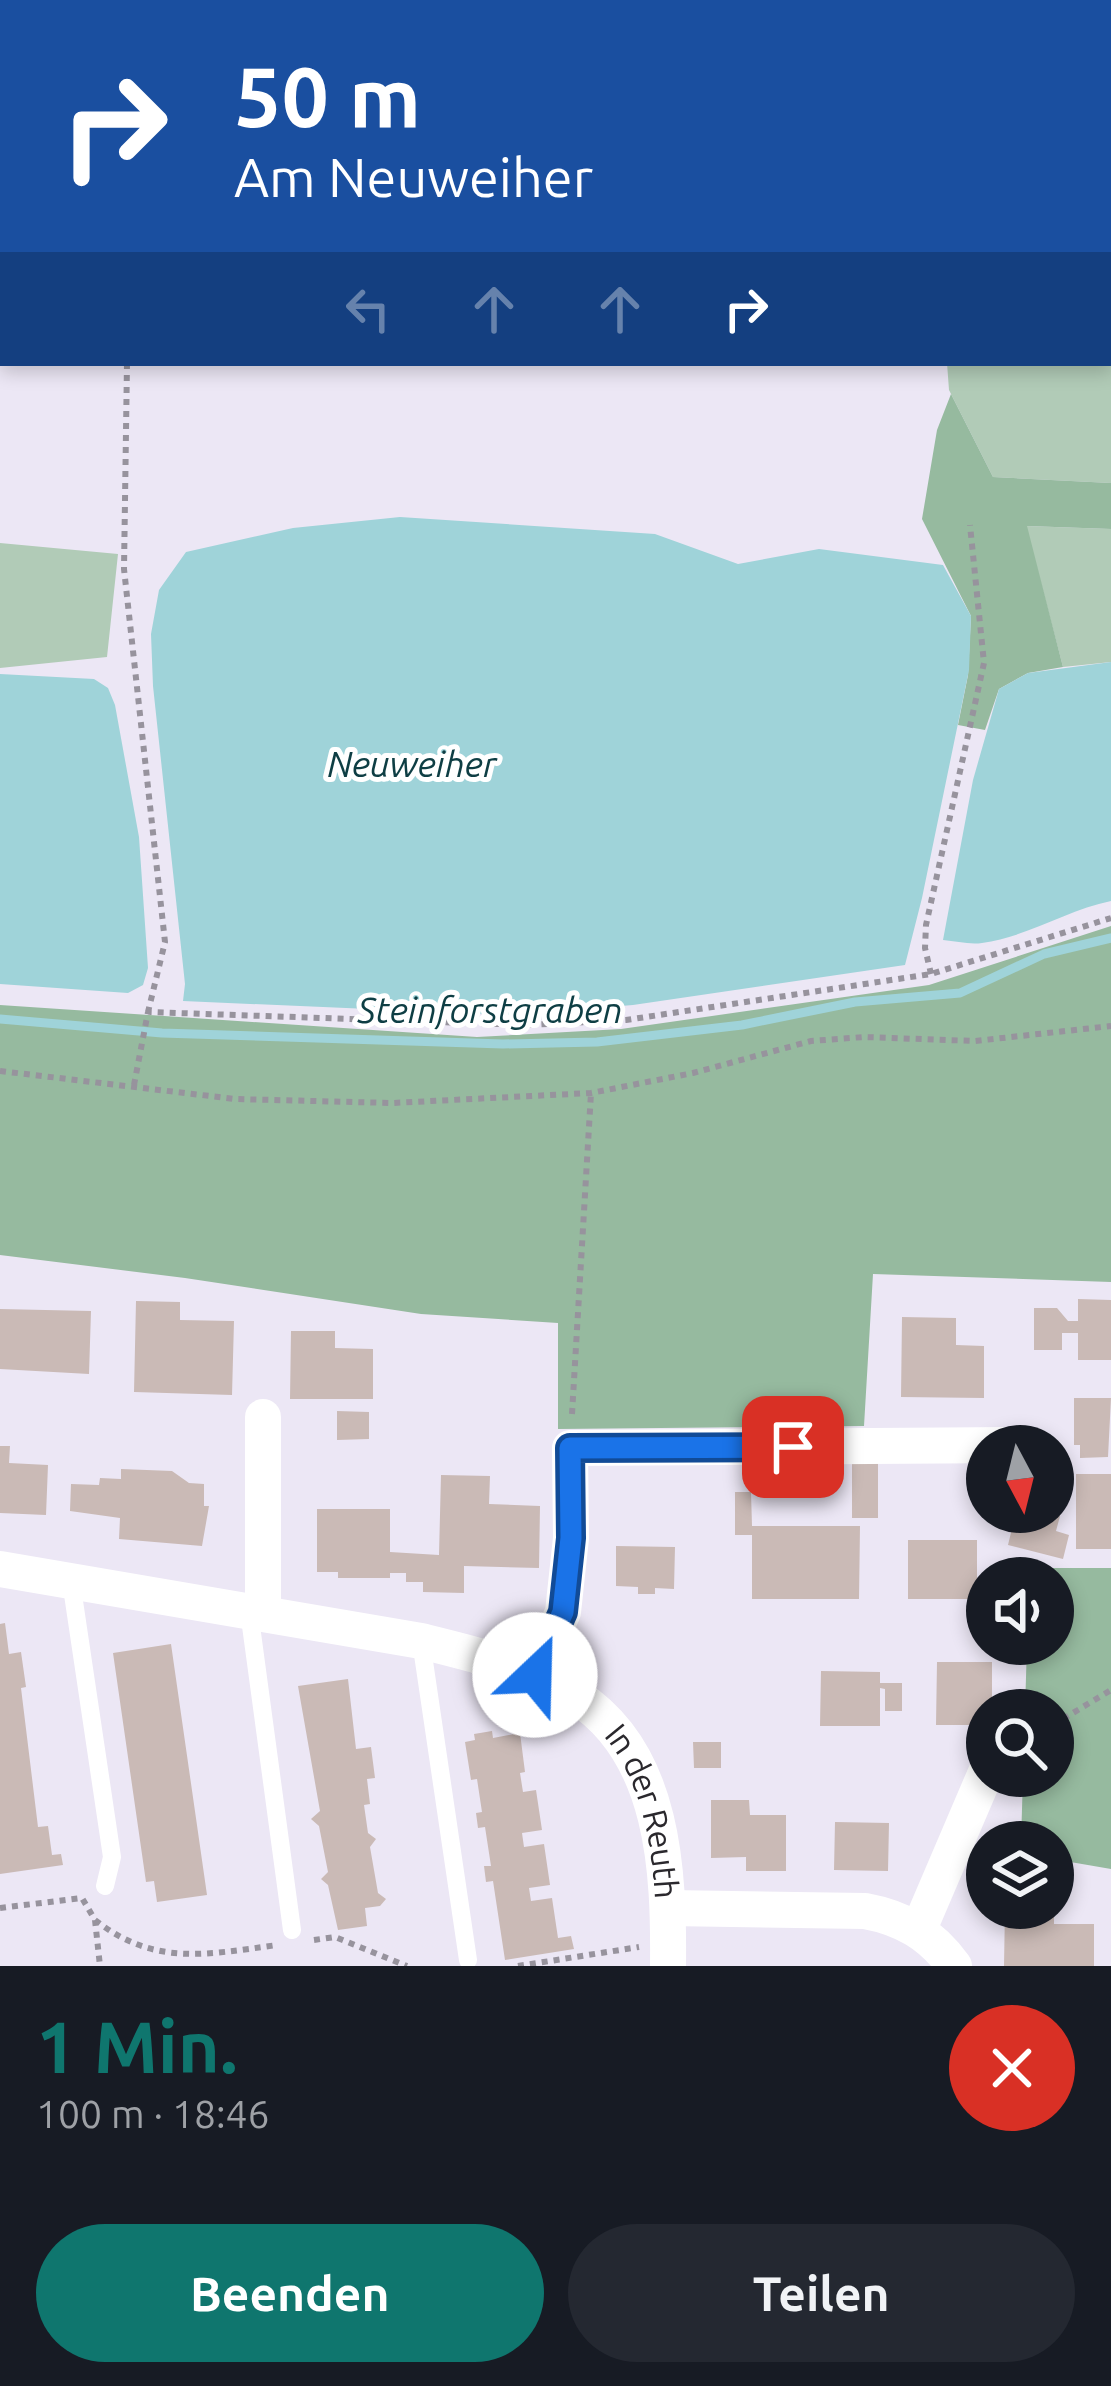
<!DOCTYPE html>
<html lang="de">
<head>
<meta charset="utf-8">
<style>
  :root { --surface:#171b24; --page:#242831; --text:#f1f3f6; --muted:#9ea1a6; --accent:#0f766e }
  body { margin:0; font-family:Ubuntu,sans-serif; background:var(--page); color:var(--text); height:100vh; display:flex; flex-direction:column; font-size:45px; white-space:nowrap }
  * { box-sizing:border-box; margin:0 }
  p { font-size:39px; color:var(--muted) }
  .icon { flex:none; width:66px; height:66px; fill:none; stroke:currentColor; stroke-width:2; stroke-linecap:round; stroke-linejoin:round }
  .map { position:relative; height:1966px; overflow:hidden }
  .side { display:flex; flex-direction:column; background:var(--surface); flex:1 }
  .side>* { flex:none }
  .banner { position:absolute; left:0px; top:0px; width:1113px; height:366px; box-shadow:0 6px 18px #0003; background:#1a4fa0; color:#fff; overflow:hidden }
  .needle { width:78px; rotate:173deg }
  .tools { position:absolute; left:966px; top:1425px; display:grid; gap:24px }
  .tools a { display:grid; place-items:center; width:108px; height:108px; border-radius:50%; background:var(--surface); box-shadow:0 6px 18px #0003; font-size:60px }
  .pin { position:absolute; display:grid; place-items:center; width:102px; height:102px; color:#fff; margin:-51px; border-radius:24px; box-shadow:0 6px 18px #0006 }
  .me { position:absolute; width:132px; margin:-66px; rotate:24deg; stroke-linejoin:round; filter:drop-shadow(0 0 9px #0008) }
  .turn { display:flex; align-items:center; gap:42px; height:252px; padding:0 36px; font-size:54px }
  .turn .icon { width:156px; height:156px; stroke-width:2.5 }
  .turn b { display:block; font-size:84px; line-height:102px }
  .lanes { display:flex; align-items:center; height:114px; padding:0 36px; background:#0003; justify-content:center; gap:60px; direction:ltr }
  .lanes .off { opacity:.35 }
  .round { display:grid; place-items:center; flex:none; width:126px; height:126px; border-radius:63px; background:var(--page) }
  .headline { display:flex; align-items:center; justify-content:space-between; height:204px; padding:0 36px }
  h1 { font-size:72px; font-weight:700; line-height:90px; color:var(--accent) }
  .primary-button { display:flex; gap:24px; margin-top:auto; padding:24px 36px }
  .primary-button a { flex:1; height:138px; border-radius:72px; background:var(--accent); color:#fff; font-size:48px; font-weight:700; line-height:138px; text-align:center }
  .primary-button a+a { background:var(--page); color:var(--text) }
  .map>svg:first-child { display:block }
</style>
</head>
<body>
<div class="map">
<svg width="1111" height="1966" viewBox="0 0 1111 1966">
  <rect width="100%" height="100%" fill="#ece7f5"/>
  <path fill="#b1cbb7" d="M873,0H1111V483L993,477L949,390L947,363H1110V3Z
    M1026,526L1111,529V662L1063,667Z
    M0,543L118,554L107,657L0,668Z"/>
  <path fill="#96ba9f" d="M951,394L993,477L1111,483V529L1027,526L1063,667L1028,673L999,689L985,730L958,725L968,675L971,616L922,519L937,430Z
    M1111,926V1282L873,1274L864,1426L558,1429V1323L421,1314L185,1278L0,1255V1005L477,1037L621,1029L929,985Z
    M1030,1568H1111V1869L1053,1859V1842H1021L1023,1776H1053V1710H1025L1027,1644H1053V1578H1029Z"/>
  <path fill="#9fd3d9" d="M400,517L655,534L738,564L819,549L943,565L971,616L969,670L922,898L905,965L633,1005L507,1015L183,1001L185,984L153,686L151,634L159,590L186,552L293,528Z
    M1111,662V901C1067,910 1027,937 982,943C970,945 956,941 943,940L973,780L999,689L1028,673Z
    M0,674L94,679L108,688L115,705L139,837L148,968L143,985L128,993L0,984Z"/>
  <g fill="none" stroke-linecap="round" stroke-linejoin="round">
    <path stroke="#9fd3d9" stroke-width="9" d="M0,1019L162,1033L503,1044L597,1042L742,1025L855,1002L960,993L1044,954L1111,938"/>
  </g>
  <path fill="#cabab6" d="M1078,1299L1111,1300V1360H1078V1333H1062V1350H1034V1308H1057L1068,1321H1078Z
    M136,1301L180,1302V1320L234,1321L232,1395L134,1392Z
    M0,1309L91,1311L89,1374L0,1369Z
    M902,1317L956,1318V1345L984,1346V1398L901,1397Z
    M291,1331H335V1348L373,1349V1399H290Z
    M1074,1398H1111L1108,1457L1080,1458V1445H1074Z
    M337,1411L369,1412V1439L337,1440Z
    M0,1446H10L9,1463L48,1465L46,1515L0,1513Z
    M852,1463H878V1518H852Z
    M121,1469L172,1471L189,1483L204,1484V1506H209L202,1546L119,1539L120,1518L70,1511L71,1484L99,1485L100,1478L121,1479Z
    M1076,1474H1111V1549H1076Z
    M441,1475L490,1476L489,1504L540,1506L539,1568L464,1566V1593L423,1592V1582H406V1573H390V1578H338V1572H317V1509H390V1552L439,1555Z
    M735,1492H751L752,1526H860L859,1599H752V1535H735Z
    M1016,1512L1060,1516L1056,1531L1069,1535L1063,1559L1008,1545Z
    M908,1540H977V1599H908Z
    M616,1546L675,1547L674,1589L655,1588V1594H638V1587L616,1586Z
    M5,1623L9,1654L21,1652L26,1687L21,1688L38,1827L48,1826L52,1855L61,1854L63,1865L0,1874V1624Z
    M171,1644L207,1895L157,1902L154,1881L146,1882L113,1653Z
    M937,1662H992V1710H987V1725H936Z
    M821,1671L880,1672V1683H902V1711H885V1689L880,1688V1726H820Z
    M348,1679L356,1749L371,1747L375,1778L367,1779L370,1804L364,1805L368,1833L376,1839L370,1847L378,1893L386,1899L380,1906L365,1908L367,1926L338,1930L328,1885L321,1879L328,1872L319,1826L311,1819L320,1811L298,1686Z
    M492,1731L493,1738L520,1733L525,1772L520,1773L523,1792L536,1790L542,1830L522,1833L524,1847L544,1844L550,1885L529,1888L531,1901L552,1898L558,1938L571,1936L574,1949L505,1960L493,1881L486,1882L484,1866H491L485,1827L478,1828L476,1813L482,1812L477,1779L471,1780L465,1742L475,1740L474,1734Z
    M693,1742H721V1768H694Z
    M711,1800H749L750,1815H786V1871H746V1857L711,1858Z
    M835,1822L889,1823L888,1871L834,1870Z
    M1005,1908H1054V1924H1094V1966H1004Z"/>
  <g fill="none" stroke-linecap="round" stroke-linejoin="round">
    <path stroke="#97939d" stroke-width="6" stroke-dasharray="6 6" stroke-linecap="butt" d="M132,0V3
      M1009,0L1010,3
      M1110,192L1111,194
      M127,363L124,569L165,942L148,1012
      M931,974L925,948L926,925L984,663L970,525
      M0,1071L235,1099L392,1103L591,1093L693,1073L811,1041L864,1037L975,1041L1111,1026
      M134,1085L148,1012L526,1025L626,1020L931,974L1111,918
      M572,1414L591,1093
      M1053,1725L1111,1690
      M0,1908L82,1898L95,1920L100,1966
      M95,1920C154,1966 204,1955 277,1945
      M314,1940L335,1937L407,1966
      M518,1966L639,1947"/>
    <path stroke="#fff" stroke-width="18" d="M71,1581L112,1857L105,1886
      M249,1611L292,1930
      M421,1641L468,1960"/>
    <g stroke="#fff" stroke-width="36">
      <path id="s1" d="M0,1569L421,1641C474,1654 530,1667 577,1697C665,1754 669,1873 668,1966"/>
      <path d="M263,1613V1417"/>
      <path d="M535,1675L563,1612L571,1538L570,1448L1015,1445"/>
      <path d="M668,1908L865,1911C903,1918 931,1934 954,1966"/>
      <path d="M919,1929L987,1770"/>
    </g>
  </g>
  <g fill="none" stroke-linecap="round" stroke-linejoin="round">
    <g stroke="#114b97" stroke-width="30">
      <path id="route" d="M535,1675L563,1612L571,1538L570,1448L793,1447"/>
    </g>
    <use href="#route" stroke="#1a73e8" stroke-width="21"/>
  </g>
  <g text-anchor="middle" stroke-width="10" stroke-linejoin="round" paint-order="stroke">
    <g font-size="33" fill="#2a282d" stroke="#fff">
      <text dy="12" stroke="none"><textPath href="#s1" startOffset="732">In der Reuth</textPath></text>
    </g>
    <g font-size="36" font-style="italic" fill="#0e3e44" stroke="#fff">
      <text x="412" y="777">Neuweiher</text>
      <text x="490" y="1023">Steinforstgraben</text>
    </g>
  </g>
</svg>
<div class="tools">
<a><svg class="needle" viewBox="-14 -14 28 28"><path d="M0-13l5 13h-10z" fill="#e53935"/><path d="M0 13l5-13h-10z" fill="#9ea1a6"/></svg></a>
<a><svg class="icon" aria-label="sound" viewBox="0 0 24 24"><path d="M4 9h4l5-4v14l-5-4H4zM17 9q2 3 0 6"/></svg></a>
<a><svg class="icon" aria-label="search" viewBox="0 0 24 24"><circle cx="10" cy="10" r="6"/><path d="M15 15l6 6"/></svg></a>
<a><svg class="icon" aria-label="layers" viewBox="0 0 24 24"><path d="M12 4l9 5-9 5-9-5zM3 14l9 5 9-5"/></svg></a>
</div>
<div class="pin" style="left:793px;top:1447px;background:#d93025"><svg class="icon" aria-label="arrive" viewBox="0 0 24 24"><path d="M6 21V4h12l-3 4 3 4H6"/></svg></div>
<svg class="me" style="left:535px;top:1675px" viewBox="-20 -20 40 40"><circle r="19" fill="#fff"/><path d="M0-13L10 11 0 6-10 11z" fill="#1a73e8"/></svg>
<div class="banner">
<div class="turn"><svg class="icon" aria-label="right" viewBox="0 0 24 24"><path d="M7 20v-9h11M14 6l5 5-5 5"/></svg><div><b>50 m</b>Am Neuweiher</div></div>
<div class="lanes"><svg class="icon off" aria-label="left" viewBox="0 0 24 24"><path d="M17 20v-9H6M10 6l-5 5 5 5"/></svg><svg class="icon off" aria-label="ahead" viewBox="0 0 24 24"><path d="M12 20V5M6 11l6-6 6 6"/></svg><svg class="icon off" aria-label="ahead" viewBox="0 0 24 24"><path d="M12 20V5M6 11l6-6 6 6"/></svg><svg class="icon" aria-label="right" viewBox="0 0 24 24"><path d="M7 20v-9h11M14 6l5 5-5 5"/></svg></div>
</div>
</div>
<section class="side">
<div class="headline"><div><h1>1 Min.</h1><p>100 m · 18:46</p></div><a class="round" style="background:#d93025;color:#fff"><svg class="icon" aria-label="close" viewBox="0 0 24 24"><path d="M6 6l12 12M18 6L6 18"/></svg></a></div>
<div class="primary-button"><a>Beenden</a><a>Teilen</a></div>
</section>
</body>
</html>
